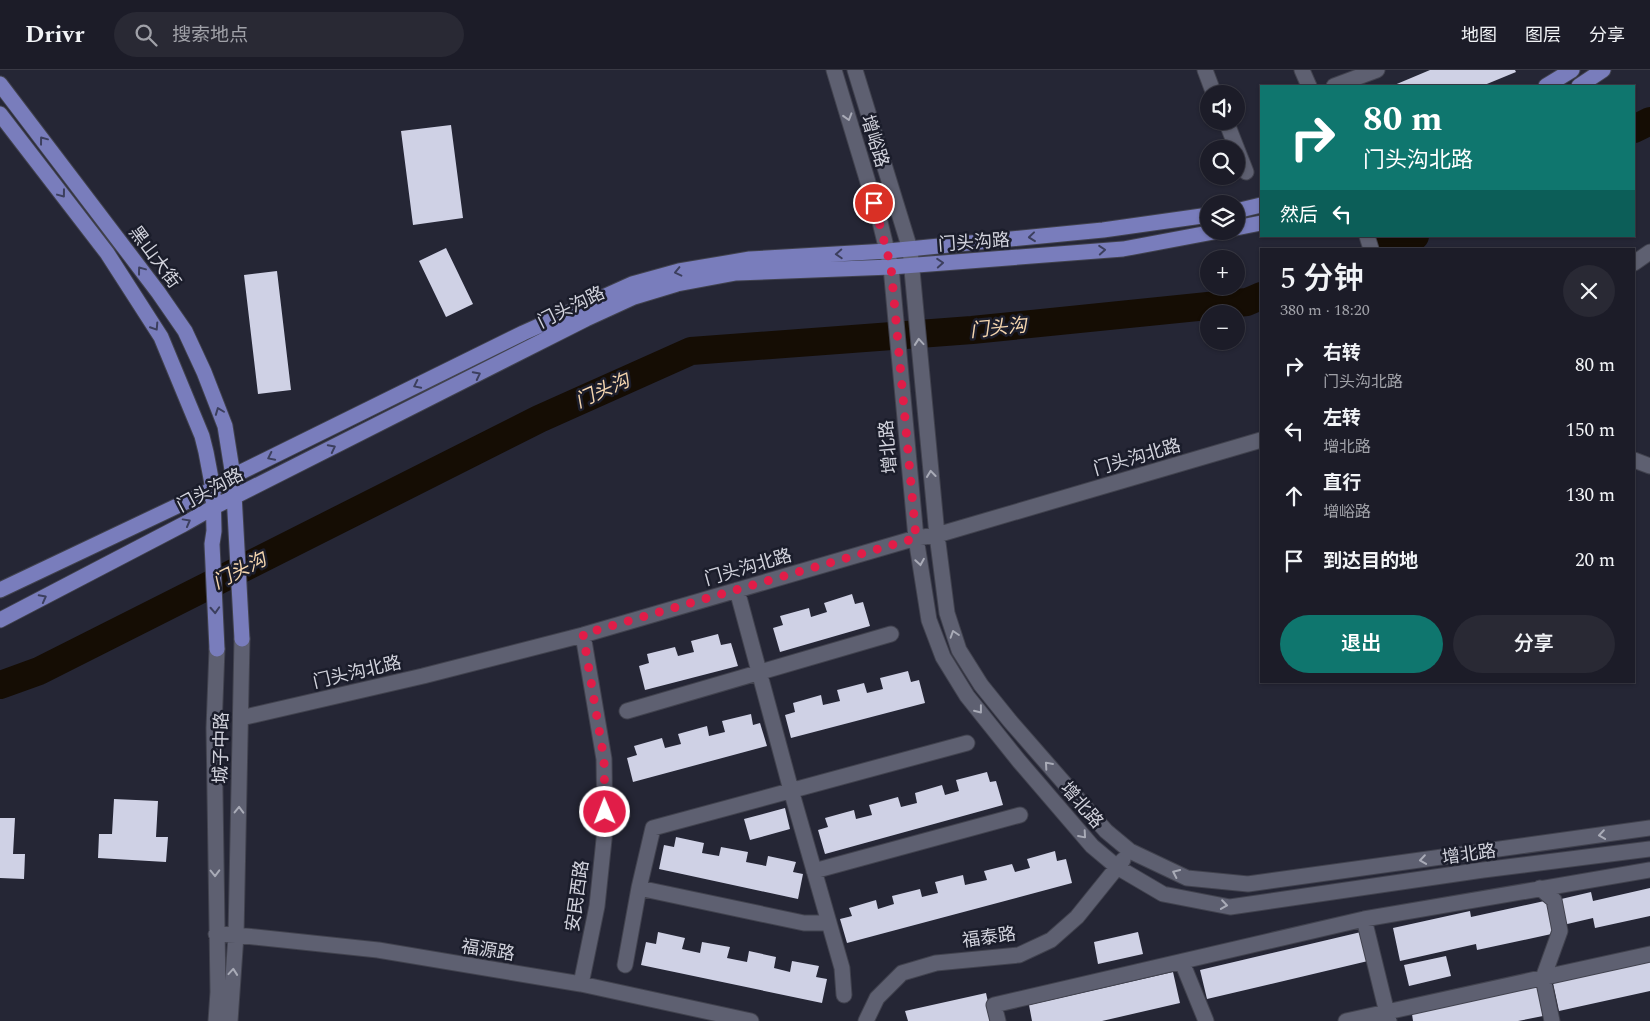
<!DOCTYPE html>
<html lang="zh">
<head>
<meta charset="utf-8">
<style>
  :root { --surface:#1c1c28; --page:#292934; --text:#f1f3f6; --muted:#a0a1a8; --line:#3a3a45; --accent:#0f766e }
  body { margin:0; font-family:Spectral,"Noto Sans SC",serif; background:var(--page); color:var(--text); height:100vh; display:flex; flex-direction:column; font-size:19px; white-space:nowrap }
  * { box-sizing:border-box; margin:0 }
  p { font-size:16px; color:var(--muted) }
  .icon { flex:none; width:28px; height:28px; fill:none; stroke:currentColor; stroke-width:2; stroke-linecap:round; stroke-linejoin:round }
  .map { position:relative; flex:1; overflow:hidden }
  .sheet { position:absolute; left:1260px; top:178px; width:375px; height:435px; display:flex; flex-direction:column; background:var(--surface); border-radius:0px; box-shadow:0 1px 4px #0004,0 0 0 1px var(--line) }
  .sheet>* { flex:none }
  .hud { position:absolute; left:1260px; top:15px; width:375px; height:152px; border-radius:0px; box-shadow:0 1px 4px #0004,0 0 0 1px var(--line); background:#0f766e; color:#fff; overflow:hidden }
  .fabs { position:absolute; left:1200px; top:15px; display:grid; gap:10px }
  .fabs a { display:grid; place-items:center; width:45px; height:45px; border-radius:50%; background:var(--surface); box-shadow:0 1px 4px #0004,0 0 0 1px var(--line); font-size:25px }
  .pin { position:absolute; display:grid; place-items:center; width:42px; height:42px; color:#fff; margin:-21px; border:2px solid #fff; border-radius:50%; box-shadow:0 1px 5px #0007 }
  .me { position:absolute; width:55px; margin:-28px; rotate:359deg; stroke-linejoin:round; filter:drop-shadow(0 0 4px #0008) }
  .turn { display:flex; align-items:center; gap:18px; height:105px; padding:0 20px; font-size:22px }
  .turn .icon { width:65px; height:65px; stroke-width:2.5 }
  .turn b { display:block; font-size:35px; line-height:42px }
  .then { display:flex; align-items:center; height:48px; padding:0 20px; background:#0003; gap:10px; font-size:19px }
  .round { display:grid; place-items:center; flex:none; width:52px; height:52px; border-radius:26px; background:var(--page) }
  .headline { display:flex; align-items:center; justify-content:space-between; height:85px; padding:0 20px }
  h1 { font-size:30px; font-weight:600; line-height:38px }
  .cta { display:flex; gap:10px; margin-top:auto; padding:10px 20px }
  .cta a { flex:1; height:58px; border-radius:30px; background:var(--accent); color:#fff; font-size:20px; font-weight:600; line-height:58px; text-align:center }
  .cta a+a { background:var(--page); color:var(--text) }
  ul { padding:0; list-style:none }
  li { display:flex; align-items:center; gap:15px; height:65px; padding:0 20px }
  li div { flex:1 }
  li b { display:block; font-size:19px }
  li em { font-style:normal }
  header { display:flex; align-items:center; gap:30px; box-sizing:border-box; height:70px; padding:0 25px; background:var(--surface); border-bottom:1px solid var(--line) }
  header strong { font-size:24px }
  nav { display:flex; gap:28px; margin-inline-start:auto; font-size:18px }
  .search { width:350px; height:45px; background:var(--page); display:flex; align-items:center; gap:12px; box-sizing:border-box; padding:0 18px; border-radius:28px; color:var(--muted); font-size:19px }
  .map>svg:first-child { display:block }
</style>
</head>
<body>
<header>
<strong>Drivr</strong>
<div class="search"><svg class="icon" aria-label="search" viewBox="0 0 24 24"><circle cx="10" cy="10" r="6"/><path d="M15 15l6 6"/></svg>搜索地点</div>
<nav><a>地图</a><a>图层</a><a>分享</a></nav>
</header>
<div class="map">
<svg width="1650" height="951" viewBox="0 0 1650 951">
  <rect width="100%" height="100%" fill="#252635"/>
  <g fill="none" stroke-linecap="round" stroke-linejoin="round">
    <path stroke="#150d04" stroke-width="28" d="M1634,59L1650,51
      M1383,179L1415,166
      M0,615L39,601L539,349L691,281L972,260L1247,232L1261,226"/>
  </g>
  <path fill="#cfd1e5" d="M1430,0H1515L1516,2L1482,16H1392Z
    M451,55L463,148L413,155L401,61Z
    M446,178L473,234L446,247L419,191Z
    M277,201L291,320L258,324L244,205Z
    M852,524L855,534L863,532L870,556L780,582L773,558L783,555L780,546L809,538L811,547L827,542L824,533Z
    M718,564L721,575L731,573L738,596L645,620L639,596L649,593L647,584L675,577L678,586L694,582L691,571Z
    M908,601L911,612L919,610L925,633L791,668L785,645L795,642L793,633L821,625L823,635L840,631L837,620L864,613L867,623L883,619L880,608Z
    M751,644L753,655L760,653L767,676L633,712L627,688L637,685L634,676L662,668L665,678L681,674L678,664L707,656L709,666L725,662L722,651Z
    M987,702L990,712L996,711L1003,735L825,784L818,760L828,757L825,748L854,740L856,749L872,745L869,735L898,727L901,737L917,733L915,723L942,715L945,725L959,721L956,710Z
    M114,729L158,731L156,767H168L166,792L98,788L99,764H112Z
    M785,738L790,759L750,770L744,749Z
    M0,748H15L13,784H25L24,809L0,808Z
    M676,767L704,773L702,783L719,786L721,777L748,782L746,792L766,796L768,786L796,792L793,802L803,804L798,829L659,799L664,775L674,777Z
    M1055,781L1057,791L1066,789L1072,813L847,873L840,849L852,846L849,838L876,830L878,839L894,834L892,826L920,819L922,827L938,823L935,812L963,805L965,815L987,810L984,801L1012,794L1015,802L1030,798L1027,789Z
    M1650,818V846L1595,858L1593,848L1563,855L1557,830L1591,822L1593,831Z
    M1549,830L1556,863L1477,880L1476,874L1400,891L1393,858L1470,841L1471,847Z
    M658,862L685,868L682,879L700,883L702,872L730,877L727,888L747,892L749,881L776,887L774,898L790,902L792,891L819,896L816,907L827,909L822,933L641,895L646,872L656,874Z
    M1138,862L1143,884L1098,894L1094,872Z
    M1361,862L1368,891L1207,929L1200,900Z
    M1446,886L1451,906L1409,916L1404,895Z
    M1650,892V921L1559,941L1553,913Z
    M1173,902L1180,933L1102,951H1032L1029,935Z
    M1537,916L1543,946L1518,951H1413L1412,944Z
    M986,923L992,951H908L905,941Z"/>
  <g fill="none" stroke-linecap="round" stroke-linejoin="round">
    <g stroke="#41424e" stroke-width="17">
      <path id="minor" d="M834,0L880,152L891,197L916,468L929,550L943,587L967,626L1019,691L1092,776L1117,797L1163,824L1230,837L1483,800L1650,779
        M855,0L910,179L937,465L947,543L959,580L981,615L1010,651L1106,761L1130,781L1187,808L1248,814L1650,758
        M1205,0L1214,24
        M1302,0L1309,16
        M1334,16L1377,0
        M1226,51L1246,102
        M1367,166L1371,179
        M1634,193L1650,182
        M1634,390L1650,396
        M737,520L791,720L842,898L844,925
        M627,641L891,564
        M241,648L423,606L583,565L916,468L937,465L1261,370
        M814,801L1020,745
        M639,818L804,853H829
        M1540,818L1554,830L1560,861L1543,908L1552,951
        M1364,849L1389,951
        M216,864L236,865L378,880L581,914L751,951
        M1182,892L1206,951
        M625,895L639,818L653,758L967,673
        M581,914L597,836L605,760L604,689L583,565
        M216,951L218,922L214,658L217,579
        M230,951L236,865L242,569
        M866,951L877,928L902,903L936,893L1019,885L1051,870L1077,847L1123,790
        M998,951L994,935L1364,849L1650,800
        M1346,951L1650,884"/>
    </g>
    <g stroke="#41424e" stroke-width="17">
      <path id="major" d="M0,14L158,222L185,261L204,302L225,356L233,406L242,569
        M1546,16L1572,0
        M1579,16L1603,0
        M0,44L107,183L161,267L202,366L206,382L213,419L214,461L212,474L217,579
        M1236,141L1261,135
        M1236,158L1261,153
        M0,520L213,419L233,406L523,263L632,214L679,201L750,189L888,181L1103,160L1209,145
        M0,550L184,454L214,437L586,249L634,227L677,214L736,203L891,197L1123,179L1219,161"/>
    </g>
    <use href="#minor" stroke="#5e6071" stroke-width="15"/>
    <use href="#major" stroke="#797dbc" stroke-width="15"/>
  </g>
  <defs><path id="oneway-chevron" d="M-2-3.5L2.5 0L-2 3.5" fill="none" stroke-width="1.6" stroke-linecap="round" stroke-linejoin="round" transform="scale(1.25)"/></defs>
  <g stroke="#a9abb7">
    <use href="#oneway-chevron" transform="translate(848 47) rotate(73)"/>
    <use href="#oneway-chevron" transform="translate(919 272) rotate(-95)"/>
    <use href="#oneway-chevron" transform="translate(931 404) rotate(-96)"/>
    <use href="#oneway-chevron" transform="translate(920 492) rotate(81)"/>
    <use href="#oneway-chevron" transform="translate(954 564) rotate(-108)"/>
    <use href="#oneway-chevron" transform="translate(979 640) rotate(52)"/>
    <use href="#oneway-chevron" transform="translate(1048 695) rotate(-131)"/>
    <use href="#oneway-chevron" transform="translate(239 740) rotate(-89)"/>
    <use href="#oneway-chevron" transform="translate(1083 765) rotate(49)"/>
    <use href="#oneway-chevron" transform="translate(1602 765) rotate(172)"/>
    <use href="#oneway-chevron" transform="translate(1423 790) rotate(172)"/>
    <use href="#oneway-chevron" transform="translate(215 803) rotate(89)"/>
    <use href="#oneway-chevron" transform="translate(1176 803) rotate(-155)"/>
    <use href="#oneway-chevron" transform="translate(1224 835) rotate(8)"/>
    <use href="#oneway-chevron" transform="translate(233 902) rotate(-85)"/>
  </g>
  <g stroke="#3c3f5e">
    <use href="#oneway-chevron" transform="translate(43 70) rotate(-127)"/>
    <use href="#oneway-chevron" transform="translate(62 124) rotate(53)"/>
    <use href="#oneway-chevron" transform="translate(1032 167) rotate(174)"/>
    <use href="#oneway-chevron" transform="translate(1102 180) rotate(-4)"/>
    <use href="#oneway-chevron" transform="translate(839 184) rotate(177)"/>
    <use href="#oneway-chevron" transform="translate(940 193) rotate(-4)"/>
    <use href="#oneway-chevron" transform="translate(141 200) rotate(-127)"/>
    <use href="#oneway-chevron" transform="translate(678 202) rotate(167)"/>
    <use href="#oneway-chevron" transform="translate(155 257) rotate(57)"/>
    <use href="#oneway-chevron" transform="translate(477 305) rotate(-27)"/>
    <use href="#oneway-chevron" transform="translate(417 315) rotate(154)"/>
    <use href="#oneway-chevron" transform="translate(219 341) rotate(-111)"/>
    <use href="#oneway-chevron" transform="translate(332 378) rotate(-27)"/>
    <use href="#oneway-chevron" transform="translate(271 387) rotate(154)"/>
    <use href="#oneway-chevron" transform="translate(187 452) rotate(-29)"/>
    <use href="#oneway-chevron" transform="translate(43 528) rotate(-28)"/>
    <use href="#oneway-chevron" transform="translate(215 540) rotate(87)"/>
  </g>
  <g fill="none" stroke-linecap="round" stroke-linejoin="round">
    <path stroke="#e11d48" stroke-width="9" stroke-dasharray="0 16.2" d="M605,742L604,689L583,564L916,468L891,197L874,133"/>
  </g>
  <g text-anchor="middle" stroke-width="5" stroke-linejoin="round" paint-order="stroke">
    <g font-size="18" fill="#d2d3dd" stroke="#1b1d2b">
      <text transform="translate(875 71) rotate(73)" y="6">增峪路</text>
      <text transform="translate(974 172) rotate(-4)" y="6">门头沟路</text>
      <text transform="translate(155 187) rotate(53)" y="6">黑山大街</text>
      <text transform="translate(571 237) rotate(-26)" y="6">门头沟路</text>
      <text transform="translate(888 377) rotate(-95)" y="6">增北路</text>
      <text transform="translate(1137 387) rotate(-16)" y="6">门头沟北路</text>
      <text transform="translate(210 420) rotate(-28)" y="6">门头沟路</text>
      <text transform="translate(748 497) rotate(-16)" y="6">门头沟北路</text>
      <text transform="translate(357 602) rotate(-13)" y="6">门头沟北路</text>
      <text transform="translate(221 678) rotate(-89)" y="6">城子中路</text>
      <text transform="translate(1082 735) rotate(49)" y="6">增北路</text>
      <text transform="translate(1469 784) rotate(-8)" y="6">增北路</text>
      <text transform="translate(577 826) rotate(-82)" y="6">安民西路</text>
      <text transform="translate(989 867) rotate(-8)" y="6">福泰路</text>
      <text transform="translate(488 880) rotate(9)" y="6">福源路</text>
    </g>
    <g font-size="19" font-style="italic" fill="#f4d5ae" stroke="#1b1d2b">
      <text transform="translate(998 257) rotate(-6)" y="7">门头沟</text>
      <text transform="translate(602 320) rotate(-24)" y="7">门头沟</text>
      <text transform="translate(239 500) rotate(-27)" y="7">门头沟</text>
    </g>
  </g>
</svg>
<div class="fabs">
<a><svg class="icon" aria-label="sound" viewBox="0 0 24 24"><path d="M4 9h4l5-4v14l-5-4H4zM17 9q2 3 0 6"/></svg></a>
<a><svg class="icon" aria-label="search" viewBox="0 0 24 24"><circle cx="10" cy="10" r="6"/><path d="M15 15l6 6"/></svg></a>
<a><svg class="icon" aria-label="layers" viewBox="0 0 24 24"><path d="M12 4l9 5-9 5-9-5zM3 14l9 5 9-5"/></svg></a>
<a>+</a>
<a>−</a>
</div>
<div class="pin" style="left:874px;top:133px;background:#d93025"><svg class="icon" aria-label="arrive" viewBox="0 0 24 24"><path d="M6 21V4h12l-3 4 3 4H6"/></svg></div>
<svg class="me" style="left:605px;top:742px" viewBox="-20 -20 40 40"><circle r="17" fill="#e11d48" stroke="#fff" stroke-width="3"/><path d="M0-11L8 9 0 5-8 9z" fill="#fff"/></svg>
<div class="hud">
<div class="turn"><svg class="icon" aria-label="right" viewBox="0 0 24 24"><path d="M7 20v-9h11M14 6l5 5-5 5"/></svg><div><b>80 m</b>门头沟北路</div></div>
<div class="then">然后<svg class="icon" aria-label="left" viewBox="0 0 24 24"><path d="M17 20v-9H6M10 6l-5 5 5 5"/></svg></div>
</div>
<section class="sheet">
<div class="headline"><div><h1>5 分钟</h1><p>380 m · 18:20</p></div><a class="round"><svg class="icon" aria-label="close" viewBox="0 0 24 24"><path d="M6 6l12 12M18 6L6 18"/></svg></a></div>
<ul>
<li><svg class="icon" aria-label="right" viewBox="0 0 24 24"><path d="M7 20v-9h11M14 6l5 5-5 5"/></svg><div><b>右转</b><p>门头沟北路</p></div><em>80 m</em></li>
<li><svg class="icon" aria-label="left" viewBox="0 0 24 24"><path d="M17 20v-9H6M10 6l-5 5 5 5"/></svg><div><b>左转</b><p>增北路</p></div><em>150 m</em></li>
<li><svg class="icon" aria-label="ahead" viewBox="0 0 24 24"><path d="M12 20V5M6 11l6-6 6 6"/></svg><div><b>直行</b><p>增峪路</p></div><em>130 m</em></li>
<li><svg class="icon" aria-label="arrive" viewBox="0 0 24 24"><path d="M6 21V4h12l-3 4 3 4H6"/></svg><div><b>到达目的地</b></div><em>20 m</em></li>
</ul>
<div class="cta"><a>退出</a><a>分享</a></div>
</section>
</div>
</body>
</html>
